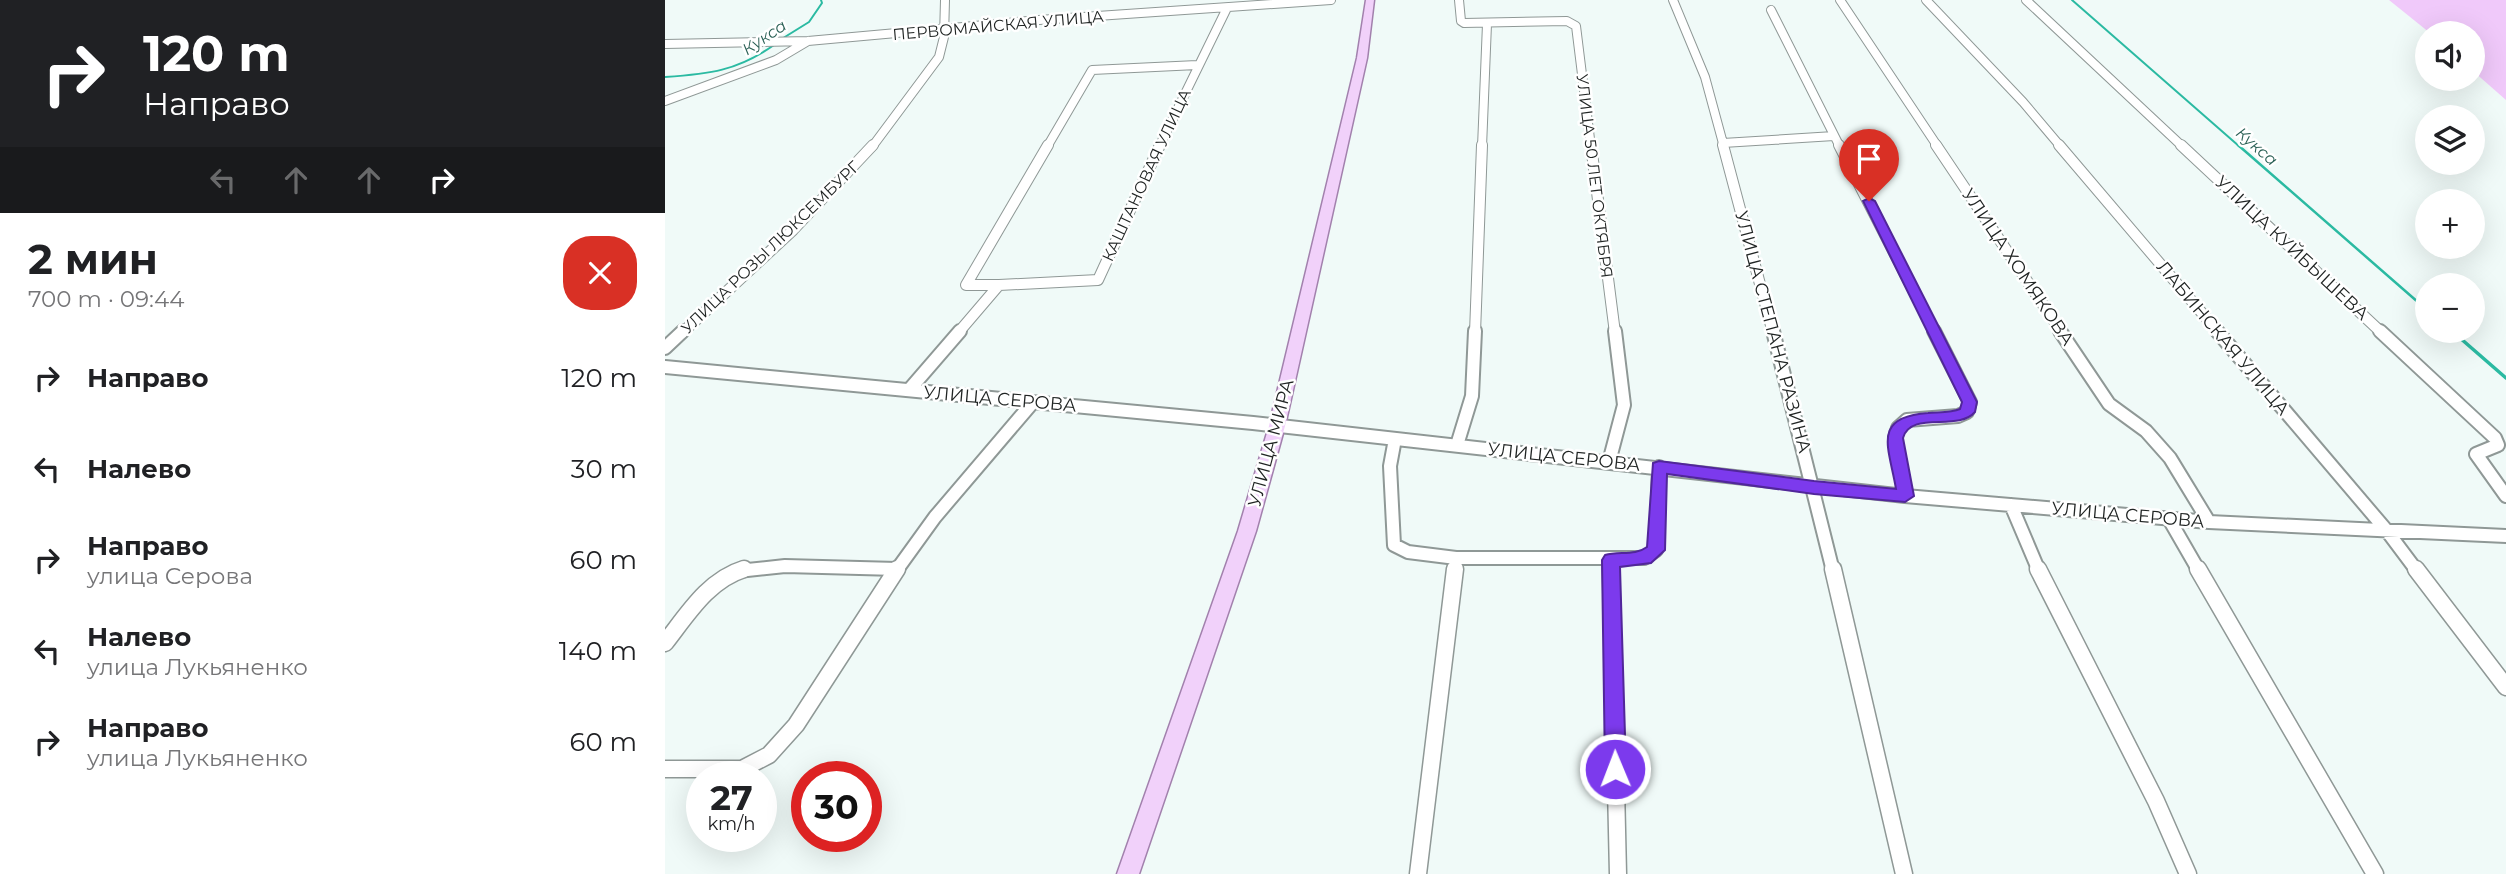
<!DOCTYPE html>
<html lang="ru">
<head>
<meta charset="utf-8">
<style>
  :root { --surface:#fff; --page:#f6f6f6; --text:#202124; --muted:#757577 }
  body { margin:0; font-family:Montserrat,sans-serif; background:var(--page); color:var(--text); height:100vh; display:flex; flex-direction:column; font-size:26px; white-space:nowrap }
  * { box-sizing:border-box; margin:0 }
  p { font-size:23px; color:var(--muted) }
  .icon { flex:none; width:38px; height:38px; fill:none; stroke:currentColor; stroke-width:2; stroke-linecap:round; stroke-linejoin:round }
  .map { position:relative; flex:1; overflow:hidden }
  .details { display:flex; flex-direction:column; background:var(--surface); width:665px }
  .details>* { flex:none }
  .top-card { background:#202124; color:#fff; overflow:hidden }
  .tools { position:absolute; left:1750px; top:21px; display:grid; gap:14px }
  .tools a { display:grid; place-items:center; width:70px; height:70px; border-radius:50%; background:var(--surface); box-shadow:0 7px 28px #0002; font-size:35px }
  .speed { position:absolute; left:21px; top:761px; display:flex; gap:14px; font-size:35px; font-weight:700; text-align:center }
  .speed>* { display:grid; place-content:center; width:91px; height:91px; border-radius:50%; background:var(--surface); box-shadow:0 7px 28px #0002; line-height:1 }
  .speed small { font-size:18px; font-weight:400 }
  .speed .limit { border:10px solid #d22; background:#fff; color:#111 }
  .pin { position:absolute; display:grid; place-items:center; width:60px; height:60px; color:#fff; margin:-72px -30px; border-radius:50% 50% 50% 0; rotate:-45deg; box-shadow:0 0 7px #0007 }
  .pin .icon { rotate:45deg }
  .me { position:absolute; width:77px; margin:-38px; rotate:359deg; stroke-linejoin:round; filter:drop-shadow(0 0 5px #0008) }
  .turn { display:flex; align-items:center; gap:24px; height:147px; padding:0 28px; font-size:32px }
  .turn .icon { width:91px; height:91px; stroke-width:2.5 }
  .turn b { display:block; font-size:49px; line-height:60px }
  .lanes { display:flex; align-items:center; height:66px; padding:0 28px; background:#0003; justify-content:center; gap:35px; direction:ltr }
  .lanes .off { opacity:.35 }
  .round { display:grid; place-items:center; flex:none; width:74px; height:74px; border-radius:28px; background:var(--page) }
  .headline { display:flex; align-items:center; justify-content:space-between; height:119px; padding:0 28px }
  h1 { font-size:42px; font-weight:700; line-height:52px }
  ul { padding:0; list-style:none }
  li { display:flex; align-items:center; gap:21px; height:91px; padding:0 28px }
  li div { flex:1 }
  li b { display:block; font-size:26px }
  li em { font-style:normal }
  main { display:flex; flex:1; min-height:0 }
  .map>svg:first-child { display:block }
</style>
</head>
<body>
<main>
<section class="details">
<div class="top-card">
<div class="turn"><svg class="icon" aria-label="right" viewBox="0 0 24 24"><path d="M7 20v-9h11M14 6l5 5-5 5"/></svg><div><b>120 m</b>Направо</div></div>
<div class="lanes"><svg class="icon off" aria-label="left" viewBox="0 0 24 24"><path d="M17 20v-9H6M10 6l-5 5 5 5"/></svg><svg class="icon off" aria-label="ahead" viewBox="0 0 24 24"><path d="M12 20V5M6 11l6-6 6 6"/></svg><svg class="icon off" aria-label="ahead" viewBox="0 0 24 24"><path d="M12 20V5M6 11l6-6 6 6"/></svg><svg class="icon" aria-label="right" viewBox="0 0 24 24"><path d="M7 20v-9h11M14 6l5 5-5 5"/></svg></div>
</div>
<div class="headline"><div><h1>2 мин</h1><p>700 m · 09:44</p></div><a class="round" style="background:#d93025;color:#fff"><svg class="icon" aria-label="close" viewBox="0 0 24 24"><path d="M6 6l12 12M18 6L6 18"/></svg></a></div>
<ul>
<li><svg class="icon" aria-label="right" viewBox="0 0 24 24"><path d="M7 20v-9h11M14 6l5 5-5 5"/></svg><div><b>Направо</b></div><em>120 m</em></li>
<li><svg class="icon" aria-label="left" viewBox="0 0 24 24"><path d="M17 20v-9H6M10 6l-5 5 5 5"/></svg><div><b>Налево</b></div><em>30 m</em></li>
<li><svg class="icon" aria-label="right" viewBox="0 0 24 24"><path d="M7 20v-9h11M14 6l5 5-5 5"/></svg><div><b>Направо</b><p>улица Серова</p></div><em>60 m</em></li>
<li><svg class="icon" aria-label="left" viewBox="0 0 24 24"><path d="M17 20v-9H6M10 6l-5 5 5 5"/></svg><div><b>Налево</b><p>улица Лукьяненко</p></div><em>140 m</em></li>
<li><svg class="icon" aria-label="right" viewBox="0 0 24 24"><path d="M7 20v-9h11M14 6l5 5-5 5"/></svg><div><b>Направо</b><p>улица Лукьяненко</p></div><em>60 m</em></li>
</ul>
</section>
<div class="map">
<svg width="1841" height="874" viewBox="0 0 1841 874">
  <rect width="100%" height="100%" fill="#f0faf8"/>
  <path fill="#f0c9fa" d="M1724,0H1841V100L1808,71V33H1765Z"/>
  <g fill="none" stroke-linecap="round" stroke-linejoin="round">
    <path stroke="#2bbaa2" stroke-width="2" d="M1407,0L1575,147
      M115,40L144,22L157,3L156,0
      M0,77C44,74 72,71 109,45"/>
    <path stroke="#2bbaa2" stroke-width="2.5" d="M1573,145L1762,310
      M1787,331L1789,333"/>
    <path stroke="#2bbaa2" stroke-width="3.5" d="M1787,331L1841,378"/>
    <g stroke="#8f9896" stroke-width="10">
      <path id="minor-far3" d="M794,0L796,21L799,23L902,21L911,26L926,147
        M1008,0L1040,77L1059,147
        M1175,0L1273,147
        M1261,0L1358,102L1396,147
        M1361,0L1518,147
        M1106,10L1175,147
        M0,44L143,41L374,20L666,0
        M0,101L111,60L143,41
        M1058,143L1169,136
        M207,147L274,57L279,37L280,0
        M382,147L427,70L532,65
        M494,147L562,8
        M817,147L822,24"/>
    </g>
    <g stroke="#8f9896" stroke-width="12">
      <path id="minor-far2" d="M926,145L950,333
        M1058,145L1108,333
        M1174,145L1270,333
        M1271,145L1397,333
        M1394,145L1554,333
        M1516,145L1717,333
        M334,285H301L383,145
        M17,333L128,230L208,145
        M293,333L334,285L433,280L495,145
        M810,333L817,145"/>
    </g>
    <g stroke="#8f9896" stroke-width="16">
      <path id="minor-far1" d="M1108,331L1168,571
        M1395,331L1444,404L1481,431L1505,458L1544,522
        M1552,331L1722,531L1752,571
        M1715,331L1830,438L1833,445L1811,454L1841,496
        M0,348L18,331
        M0,367L588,423L1240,496L1544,522L1841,536
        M244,390L295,331
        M730,439L725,466L729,545L743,552L791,558H979L991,550L994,467
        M792,445L807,396L810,331
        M944,462L959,405L950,331
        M1240,496L1230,438L1233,428L1242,420L1293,416L1302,412L1305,402L1269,331
        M1346,505L1374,571
        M1504,519L1534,571
        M946,560V571
        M73,571L120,566L232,569
        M231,571L270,517L368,402
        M789,571L791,558"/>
    </g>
    <g stroke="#8f9896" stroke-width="19">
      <path id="minor" d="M946,569L953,874
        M1168,569L1239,874
        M1373,569L1491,801L1523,874
        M1533,569L1710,874
        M1751,569L1841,687
        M0,643C22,615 43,580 79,569
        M0,769H77L104,755L131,725L232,569
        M753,874L790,569"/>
    </g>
    <g stroke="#a281ad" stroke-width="3">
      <path id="major" d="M701,0H709L702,58L620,426L591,531L474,874H452L573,531L604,426L692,58Z"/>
    </g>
    <use href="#minor-far3" stroke="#fff" stroke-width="8"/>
    <use href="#minor-far2" stroke="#fff" stroke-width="10"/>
    <use href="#minor-far1" stroke="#fff" stroke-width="12"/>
    <use href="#minor" stroke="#fff" stroke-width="16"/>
    <use href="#major" fill="#f1d1fa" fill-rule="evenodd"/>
  </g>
  <path fill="#7c3aed" stroke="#51269a" stroke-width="2" d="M1204,198L1210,201L1312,402L1310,412C1293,432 1246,410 1238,438L1249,496L1240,502L1149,494L1002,474L1000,550L986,563L955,567L961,769L958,777L950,779L943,777L940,769L937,560L940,555C954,551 970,556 982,547L988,463L994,461L1149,481L1231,489C1224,447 1206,417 1263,413C1273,412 1286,413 1295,409L1297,402L1198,201Z"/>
  <g text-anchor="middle" stroke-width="5" stroke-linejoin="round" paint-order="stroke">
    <g font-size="16" fill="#212524" stroke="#fff">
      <text transform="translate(333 25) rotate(-5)" y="6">ПЕРВОМАЙСКАЯ УЛИЦА</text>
      <text transform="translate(481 175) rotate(-65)" y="6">КАШТАНОВАЯ УЛИЦА</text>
      <text transform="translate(930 176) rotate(83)" y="6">УЛИЦА 50 ЛЕТ ОКТЯБРЯ</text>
      <text transform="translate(105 247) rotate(-44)" y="6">УЛИЦА РОЗЫ ЛЮКСЕМБУРГ</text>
    </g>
    <g font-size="16" font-style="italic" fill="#295f54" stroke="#fff">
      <text transform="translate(99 37) rotate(-34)" y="6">Кукса</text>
      <text transform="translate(1592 146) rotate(41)" y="6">Кукса</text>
    </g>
    <g font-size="18" fill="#212524" stroke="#fff">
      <text transform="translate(1627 248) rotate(43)" y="6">УЛИЦА КУЙБЫШЕВА</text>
      <text transform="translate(1353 267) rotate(56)" y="6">УЛИЦА ХОМЯКОВА</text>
      <text transform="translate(1108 332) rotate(75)" y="6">УЛИЦА СТЕПАНА РАЗИНА</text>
      <text transform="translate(1558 338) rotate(50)" y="6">ЛАБИНСКАЯ УЛИЦА</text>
      <text transform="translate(335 399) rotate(5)" y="6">УЛИЦА СЕРОВА</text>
      <text transform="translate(606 443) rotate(-75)" y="6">УЛИЦА МИРА</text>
      <text transform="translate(899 457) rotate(6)" y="6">УЛИЦА СЕРОВА</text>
      <text transform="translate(1463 515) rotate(5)" y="6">УЛИЦА СЕРОВА</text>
    </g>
  </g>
</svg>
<div class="tools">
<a><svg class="icon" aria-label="sound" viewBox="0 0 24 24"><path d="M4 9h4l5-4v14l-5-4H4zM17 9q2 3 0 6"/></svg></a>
<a><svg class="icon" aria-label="layers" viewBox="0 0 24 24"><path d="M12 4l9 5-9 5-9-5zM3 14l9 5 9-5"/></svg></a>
<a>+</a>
<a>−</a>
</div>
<div class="speed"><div>27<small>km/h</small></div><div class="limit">30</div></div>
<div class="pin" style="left:1204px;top:201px;background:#d93025"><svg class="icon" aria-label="arrive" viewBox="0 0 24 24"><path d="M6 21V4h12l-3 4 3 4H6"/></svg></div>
<svg class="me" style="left:950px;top:769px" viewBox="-20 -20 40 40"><circle r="17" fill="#7c3aed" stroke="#fff" stroke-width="3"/><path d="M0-11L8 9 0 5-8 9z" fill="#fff"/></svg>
</div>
</main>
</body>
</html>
